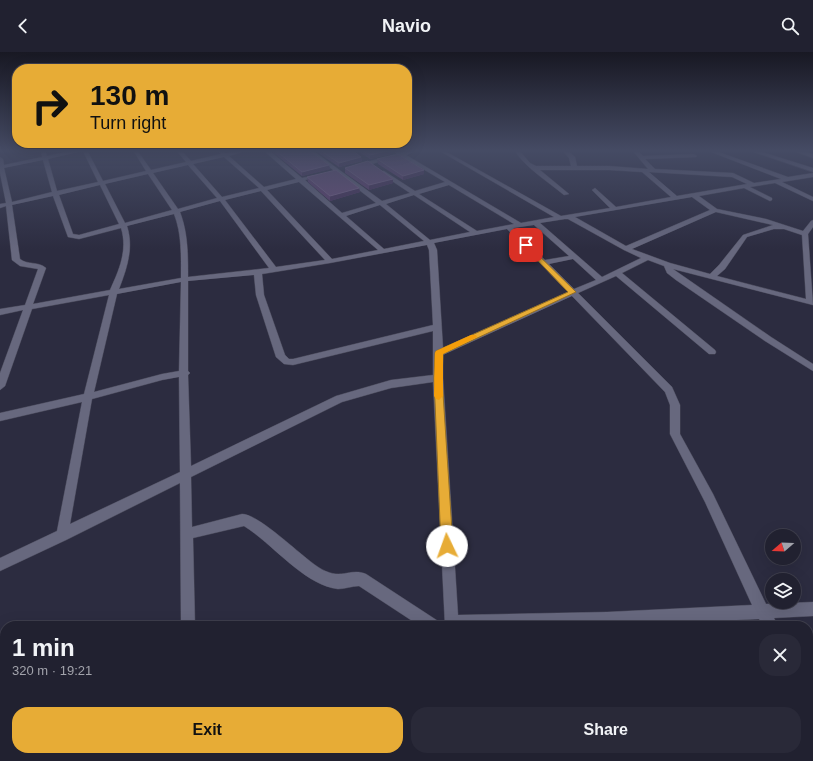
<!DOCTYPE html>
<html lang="en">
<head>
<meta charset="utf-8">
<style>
  :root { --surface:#212130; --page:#292938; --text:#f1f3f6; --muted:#a2a3ab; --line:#3e3e4c; --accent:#e7ac36 }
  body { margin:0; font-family:Arial,sans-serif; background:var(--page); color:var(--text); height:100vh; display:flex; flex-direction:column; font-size:15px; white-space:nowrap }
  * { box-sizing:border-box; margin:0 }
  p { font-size:13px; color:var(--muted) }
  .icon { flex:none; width:22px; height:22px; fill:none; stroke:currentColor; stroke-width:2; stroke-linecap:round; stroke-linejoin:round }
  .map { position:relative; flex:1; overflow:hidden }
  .side { position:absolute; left:0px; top:569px; width:813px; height:140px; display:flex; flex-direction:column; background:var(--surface); border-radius:16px 16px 0 0; box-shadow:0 4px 16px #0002,0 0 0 1px var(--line) }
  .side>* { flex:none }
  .hud { position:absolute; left:12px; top:12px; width:400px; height:84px; border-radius:16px; box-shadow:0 4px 16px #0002,0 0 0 1px var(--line); background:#e7ac36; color:#111; overflow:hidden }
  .needle { width:26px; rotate:251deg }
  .fabs { position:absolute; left:765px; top:477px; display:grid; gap:8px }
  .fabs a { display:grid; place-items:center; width:36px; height:36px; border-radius:50%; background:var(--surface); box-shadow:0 4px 16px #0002,0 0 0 1px var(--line); font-size:20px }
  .pin { position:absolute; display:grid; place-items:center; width:34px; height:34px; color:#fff; margin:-17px; border-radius:8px; box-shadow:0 2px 6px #0006 }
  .me { position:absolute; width:44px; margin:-22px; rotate:357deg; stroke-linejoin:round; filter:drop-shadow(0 0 3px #0008) }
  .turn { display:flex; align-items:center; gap:14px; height:84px; padding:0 12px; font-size:18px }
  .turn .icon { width:52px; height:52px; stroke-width:2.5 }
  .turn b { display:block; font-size:28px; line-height:34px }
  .round { display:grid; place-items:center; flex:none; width:42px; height:42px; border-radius:16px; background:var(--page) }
  .overview { display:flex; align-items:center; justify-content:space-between; height:68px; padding:0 12px }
  h1 { font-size:24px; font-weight:800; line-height:30px }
  .button { display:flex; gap:8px; margin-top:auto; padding:8px 12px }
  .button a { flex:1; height:46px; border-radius:16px; background:var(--accent); color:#111; font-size:16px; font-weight:800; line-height:46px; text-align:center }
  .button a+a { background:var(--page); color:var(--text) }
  header { display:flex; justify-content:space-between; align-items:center; height:52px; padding:0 12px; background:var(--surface); font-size:18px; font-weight:800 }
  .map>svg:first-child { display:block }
</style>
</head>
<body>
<header><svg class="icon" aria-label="back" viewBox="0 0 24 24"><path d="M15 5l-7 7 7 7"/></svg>Navio<svg class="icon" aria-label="search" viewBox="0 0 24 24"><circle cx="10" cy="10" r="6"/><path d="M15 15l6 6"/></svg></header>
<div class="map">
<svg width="813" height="709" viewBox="0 0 813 709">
  <rect width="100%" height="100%" fill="#2c2c40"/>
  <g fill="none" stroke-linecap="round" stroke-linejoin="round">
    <g stroke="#484859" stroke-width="1">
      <path id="minor" d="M41,98H45L47,104L75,98H87L103,129L146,119L133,98H137L151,118L186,110L176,98H181L191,109L221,102L219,100L222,98L226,101L241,98H249L229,104L264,135L296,127L263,98H269L302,126L322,122V124L305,128L342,161L376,151L307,98H312L382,149L410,141L380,121V119H384L415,139L445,130L401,104L357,116L355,115V113L397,102L395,100L398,98L402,100L419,98L406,103L521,171L554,165L438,98H443L561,164L610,156L592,138L595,136L616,155L671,145L642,120L609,118H540L569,142L564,143C547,129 526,116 514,98H519L530,111L536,114H571L569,106L562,98H567L575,105L577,114H609L648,117L632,98H637L643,104L694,102L697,104L696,105L645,107L655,117L733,121L754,131L781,127L706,98H713L788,125L813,121V125L782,130L813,145V149L775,131L750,135L772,146V148L770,149L744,136L699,144L717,157L766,167L803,179L811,169L813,168V175L808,182L813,253L673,217L771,285L813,312V319L765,289L676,228L667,221L664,214L648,208L622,221L715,298L716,300L715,302H709L616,224L578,241L672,335L680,353V382L713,442L766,552L813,550V564L774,566L778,574H763L759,567L607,574H445L433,330L391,336L342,350L191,425L192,475L242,462C259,462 301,504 318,515C341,530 349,515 366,522L438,569L440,574H420L359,534C352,534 345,537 338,537C304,533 272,491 244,474L193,486L195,574H181L180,431L66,488L0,519V506L57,479L82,350L0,369V361L84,342L109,243L32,257L5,334L0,338V321L23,258L0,263V257L25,253L38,217L20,214L12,208L6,154L0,156V152L6,151L0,121V105L3,107L4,113L42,105ZM83,99L98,130L57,139L48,107ZM224,105L259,136L222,145L193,112ZM43,108L52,140L12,150L4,116ZM188,113L217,146L178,157L153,121ZM649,120L732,125L747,132L677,144ZM148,122L172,158L125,171L105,132ZM299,130L378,198L332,207L267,138ZM100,133L119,172L79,183L73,182L59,143ZM449,133L514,172L477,179L419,142ZM261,139L325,208L276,215L225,148ZM414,143L470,180L430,188L386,152ZM53,144L68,185L79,187L121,176C128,198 119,218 110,238L33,252L46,216C38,209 27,213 20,207L12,153ZM692,145L710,158L626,194L575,165ZM220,149L269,216L188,225C188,202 188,181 180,160ZM380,153L424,189L384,197L346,164ZM716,160L773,173L743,183L719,213L710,222L670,211L632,197ZM174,162C182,182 181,204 181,226L119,237C127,216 134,196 127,174ZM565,167H568L624,198L641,206L602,225L540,171ZM534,173L569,204L545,208L513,176ZM507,177L568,240L443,296L437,198L434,191ZM774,177H784L802,183L806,247L717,224L725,217L747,185ZM427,193L429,198L433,273L293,307H289L285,303L264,243L262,222L330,211ZM573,207L596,228L574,237L549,212ZM254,223L256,243L276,305L284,312L293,313L433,279V323L391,328L336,344L191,414L188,323L190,321L188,319V229ZM181,230L179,319L162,322L94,340L117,242ZM572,244L665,340L670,353V382L705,450L752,553L607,560L458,563L443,326V303ZM179,325L180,420L70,472L92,347L162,328Z
        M748,98H756L813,116V120Z
        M791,98H799L813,102V106Z
        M808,597L813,599V615L808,613Z
        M808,640L813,642V666L808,664Z
        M808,677L813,679V697L808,695Z
        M185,704H201L202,709H186Z
        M452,704H468V709H452Z"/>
    </g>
    <use href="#minor" fill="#67687e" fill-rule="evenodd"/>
  </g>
  <path fill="#624172" d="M270,98H309L329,113L330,117L302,124Z
    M314,98H352L361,105L362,109L339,115Z
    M356,98H391V102L370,107Z
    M377,107L424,122L403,128L378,112Z
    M345,116L393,131L369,138L345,121Z
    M307,125L359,136L360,140L330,149L308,130Z"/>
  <path fill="#473159" d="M391,98V102L370,107V103Z
    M361,105L362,109L339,115V111Z
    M329,113L330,117L302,124V120Z
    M424,118V122L403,128V124Z
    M393,127V131L369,138V133Z
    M359,136L360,140L330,149V144Z"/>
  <path fill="#6f517f" stroke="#80678f" d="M275,98H309L329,113L302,120Z
    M320,98H352L361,105L339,111Z
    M362,98H391L370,103Z
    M398,102L424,118L403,124L377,107Z
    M368,109L393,127L369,133L345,116Z
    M336,118L359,136L330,144L307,125Z"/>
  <linearGradient id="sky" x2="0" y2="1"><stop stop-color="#181823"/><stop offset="0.5" stop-color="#454b64"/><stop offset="1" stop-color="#454b64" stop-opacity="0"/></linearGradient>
  <rect width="813" height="197" fill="url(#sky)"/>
  <path fill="#e7ac36" stroke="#967023" d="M526,191L576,240L443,302L442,326L453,494L451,498L447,499L443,498L441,494L434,326L435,301L436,299L568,240L524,194L523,193Z"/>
  <path fill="#f59e0b" d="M471,283H476L477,285L443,302V344L439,348L436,347L434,344L435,301L436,299Z"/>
</svg>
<div class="fabs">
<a><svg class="needle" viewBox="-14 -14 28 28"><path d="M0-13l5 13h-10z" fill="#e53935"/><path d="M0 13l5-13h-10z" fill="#a2a3ab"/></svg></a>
<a><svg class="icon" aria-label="layers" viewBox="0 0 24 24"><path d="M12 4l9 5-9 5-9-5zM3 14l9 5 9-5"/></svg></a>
</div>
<div class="pin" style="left:526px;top:193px;background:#d93025"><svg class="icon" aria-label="arrive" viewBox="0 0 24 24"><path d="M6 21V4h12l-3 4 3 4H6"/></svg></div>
<svg class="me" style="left:447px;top:494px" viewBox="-20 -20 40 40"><circle r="19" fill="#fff"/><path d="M0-13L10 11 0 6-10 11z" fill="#e7ac36"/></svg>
<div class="hud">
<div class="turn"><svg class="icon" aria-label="right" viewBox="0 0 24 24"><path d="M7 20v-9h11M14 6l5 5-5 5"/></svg><div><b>130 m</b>Turn right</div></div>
</div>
<section class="side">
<div class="overview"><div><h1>1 min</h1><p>320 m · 19:21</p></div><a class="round"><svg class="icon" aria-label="close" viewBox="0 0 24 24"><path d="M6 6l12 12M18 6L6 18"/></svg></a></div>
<div class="button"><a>Exit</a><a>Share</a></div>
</section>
</div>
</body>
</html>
